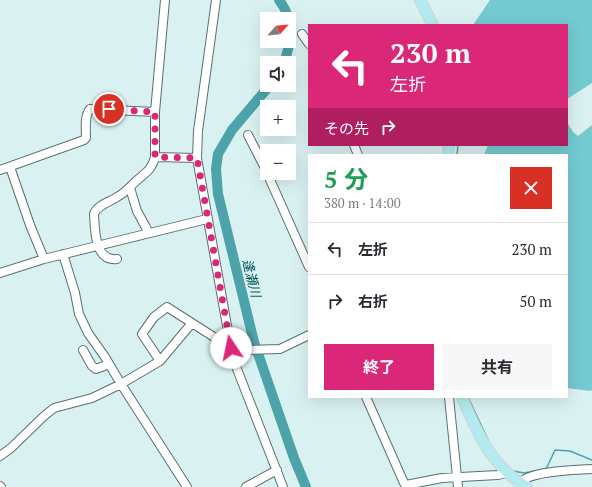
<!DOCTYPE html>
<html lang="ja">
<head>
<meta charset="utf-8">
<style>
  :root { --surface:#fff; --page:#f7f7f7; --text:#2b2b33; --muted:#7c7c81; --line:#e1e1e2; --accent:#db2777 }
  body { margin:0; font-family:"PT Serif","Noto Sans JP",serif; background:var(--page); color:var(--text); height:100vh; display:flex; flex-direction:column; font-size:15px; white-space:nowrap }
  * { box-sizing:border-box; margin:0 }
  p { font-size:13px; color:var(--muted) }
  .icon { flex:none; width:22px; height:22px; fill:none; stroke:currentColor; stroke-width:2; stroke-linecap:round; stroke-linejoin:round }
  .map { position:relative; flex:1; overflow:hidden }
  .sheet { position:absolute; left:308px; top:154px; width:260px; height:244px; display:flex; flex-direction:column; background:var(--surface); border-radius:0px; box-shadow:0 4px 16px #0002 }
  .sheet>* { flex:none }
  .guide { position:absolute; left:308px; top:24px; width:260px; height:122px; border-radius:0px; box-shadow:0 4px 16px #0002; background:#db2777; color:#fff; overflow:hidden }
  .needle { width:26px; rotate:63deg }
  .fabs { position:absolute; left:260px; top:12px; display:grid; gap:8px }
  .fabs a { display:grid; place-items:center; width:36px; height:36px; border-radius:0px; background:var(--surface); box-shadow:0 4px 16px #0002; font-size:20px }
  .pin { position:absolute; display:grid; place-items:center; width:34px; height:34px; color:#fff; margin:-17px; border:2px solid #fff; border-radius:50%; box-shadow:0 1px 4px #0007 }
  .me { position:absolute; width:44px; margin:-22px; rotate:349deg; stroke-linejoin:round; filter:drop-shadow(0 0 3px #0008) }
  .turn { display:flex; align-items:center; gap:14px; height:84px; padding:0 16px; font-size:18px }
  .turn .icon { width:52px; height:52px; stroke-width:2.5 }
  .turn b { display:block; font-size:28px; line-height:34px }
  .then { display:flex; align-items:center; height:38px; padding:0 16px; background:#0003; gap:8px; font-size:15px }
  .round { display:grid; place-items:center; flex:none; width:42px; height:42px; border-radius:0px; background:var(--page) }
  .summary { display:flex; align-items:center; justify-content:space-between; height:68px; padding:0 16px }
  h1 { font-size:24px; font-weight:700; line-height:30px; color:#1e9e55 }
  .cta { display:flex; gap:8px; margin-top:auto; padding:8px 16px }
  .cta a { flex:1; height:46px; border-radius:0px; background:var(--accent); color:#fff; font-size:16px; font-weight:700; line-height:46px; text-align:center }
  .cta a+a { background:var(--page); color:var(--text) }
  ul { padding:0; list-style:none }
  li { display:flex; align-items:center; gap:12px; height:52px; padding:0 16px; border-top:1px solid var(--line) }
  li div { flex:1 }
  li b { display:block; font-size:15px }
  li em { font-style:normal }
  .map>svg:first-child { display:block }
</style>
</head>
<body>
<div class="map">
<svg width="592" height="487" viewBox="0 0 592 487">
  <rect width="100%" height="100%" fill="#daf1f2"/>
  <path fill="#73cad0" d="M490,0H592V83L567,99V25H473Z
    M567,122L573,132L578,136L592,125V390L590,391L567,388V155H484L488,145H567Z"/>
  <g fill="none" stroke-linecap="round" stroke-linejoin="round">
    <path stroke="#4ca4aa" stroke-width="1.5" d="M457,155L458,145
      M468,397L489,442
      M513,471L524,473L545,469L547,467L555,450L570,451L592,460"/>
    <path stroke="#4ca4aa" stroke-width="10" d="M279,0C295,21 292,39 284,63
      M270,85L232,130L218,154L216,169L218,194L254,342L294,458L306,487"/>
    <g stroke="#5b6f71" stroke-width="10">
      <path id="minor" d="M216,0L198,131L197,158L231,348L237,369L283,487
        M302,34L309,44
        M248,135L267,172
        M354,145L358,155
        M155,157L197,158
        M10,167L30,225L44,259
        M0,170L84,140L86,138C86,129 84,116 90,109L155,112
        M267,173L309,267
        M130,188L137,211L149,233
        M63,254L75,293L79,314L88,333L105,357L121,384L187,487
        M117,259C94,262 95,228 94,214C97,205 110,202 117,197C123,194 127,190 132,185C142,174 151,173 155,157V112L165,0
        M0,273L44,259L207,219
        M83,350L92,366L96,369L109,364
        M160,361L142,334L154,317L167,307L192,323
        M366,397L404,483L406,485L442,478L498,475L506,473
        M449,397L458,487
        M0,456L11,448L43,417L54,408L92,398L121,384L160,361L192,323L228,346L242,350L280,349L309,335
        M520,483C529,471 576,470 592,469
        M0,486L1,487
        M246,487L277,470"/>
    </g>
    <g stroke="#cfd1d1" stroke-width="12">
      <path id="major" d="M420,0L433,25
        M448,155L449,145
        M462,397C477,433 491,466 527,487"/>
    </g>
    <use href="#minor" stroke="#fff" stroke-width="8"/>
    <use href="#major" stroke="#b3ecf0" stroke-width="10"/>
  </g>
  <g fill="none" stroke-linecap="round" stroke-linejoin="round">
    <path stroke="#db2777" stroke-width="7" stroke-dasharray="0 12.6" d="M109,109L155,112V157L197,158L231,348"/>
  </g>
  <g text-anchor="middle" stroke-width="4" stroke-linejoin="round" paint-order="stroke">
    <g font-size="13" font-style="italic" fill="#03555a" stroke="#daf1f2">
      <text transform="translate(252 278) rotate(76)" y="5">逢瀬川</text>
    </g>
  </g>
</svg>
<div class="fabs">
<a><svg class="needle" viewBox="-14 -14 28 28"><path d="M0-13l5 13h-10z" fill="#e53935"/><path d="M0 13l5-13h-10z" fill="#7c7c81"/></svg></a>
<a><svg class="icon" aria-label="sound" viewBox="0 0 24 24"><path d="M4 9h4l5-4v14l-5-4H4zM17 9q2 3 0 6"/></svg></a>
<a>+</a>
<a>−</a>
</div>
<div class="pin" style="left:109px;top:109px;background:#d93025"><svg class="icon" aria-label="arrive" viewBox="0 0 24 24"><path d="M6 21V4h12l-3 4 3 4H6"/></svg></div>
<svg class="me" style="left:231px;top:348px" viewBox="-20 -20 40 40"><circle r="19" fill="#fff"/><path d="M0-13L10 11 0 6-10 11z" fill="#db2777"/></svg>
<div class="guide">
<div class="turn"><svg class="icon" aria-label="left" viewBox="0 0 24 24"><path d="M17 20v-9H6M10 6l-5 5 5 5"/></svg><div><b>230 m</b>左折</div></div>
<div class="then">その先<svg class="icon" aria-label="right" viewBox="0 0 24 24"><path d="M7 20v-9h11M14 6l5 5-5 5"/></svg></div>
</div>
<section class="sheet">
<div class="summary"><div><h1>5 分</h1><p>380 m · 14:00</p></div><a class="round" style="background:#d93025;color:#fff"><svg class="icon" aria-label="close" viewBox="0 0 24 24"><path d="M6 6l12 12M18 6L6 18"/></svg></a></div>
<ul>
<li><svg class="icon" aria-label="left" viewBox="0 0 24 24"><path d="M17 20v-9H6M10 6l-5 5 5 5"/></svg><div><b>左折</b></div><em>230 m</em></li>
<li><svg class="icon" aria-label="right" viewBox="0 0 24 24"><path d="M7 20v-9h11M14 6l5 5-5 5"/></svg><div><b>右折</b></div><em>50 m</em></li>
</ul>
<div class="cta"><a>終了</a><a>共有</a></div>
</section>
</div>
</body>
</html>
